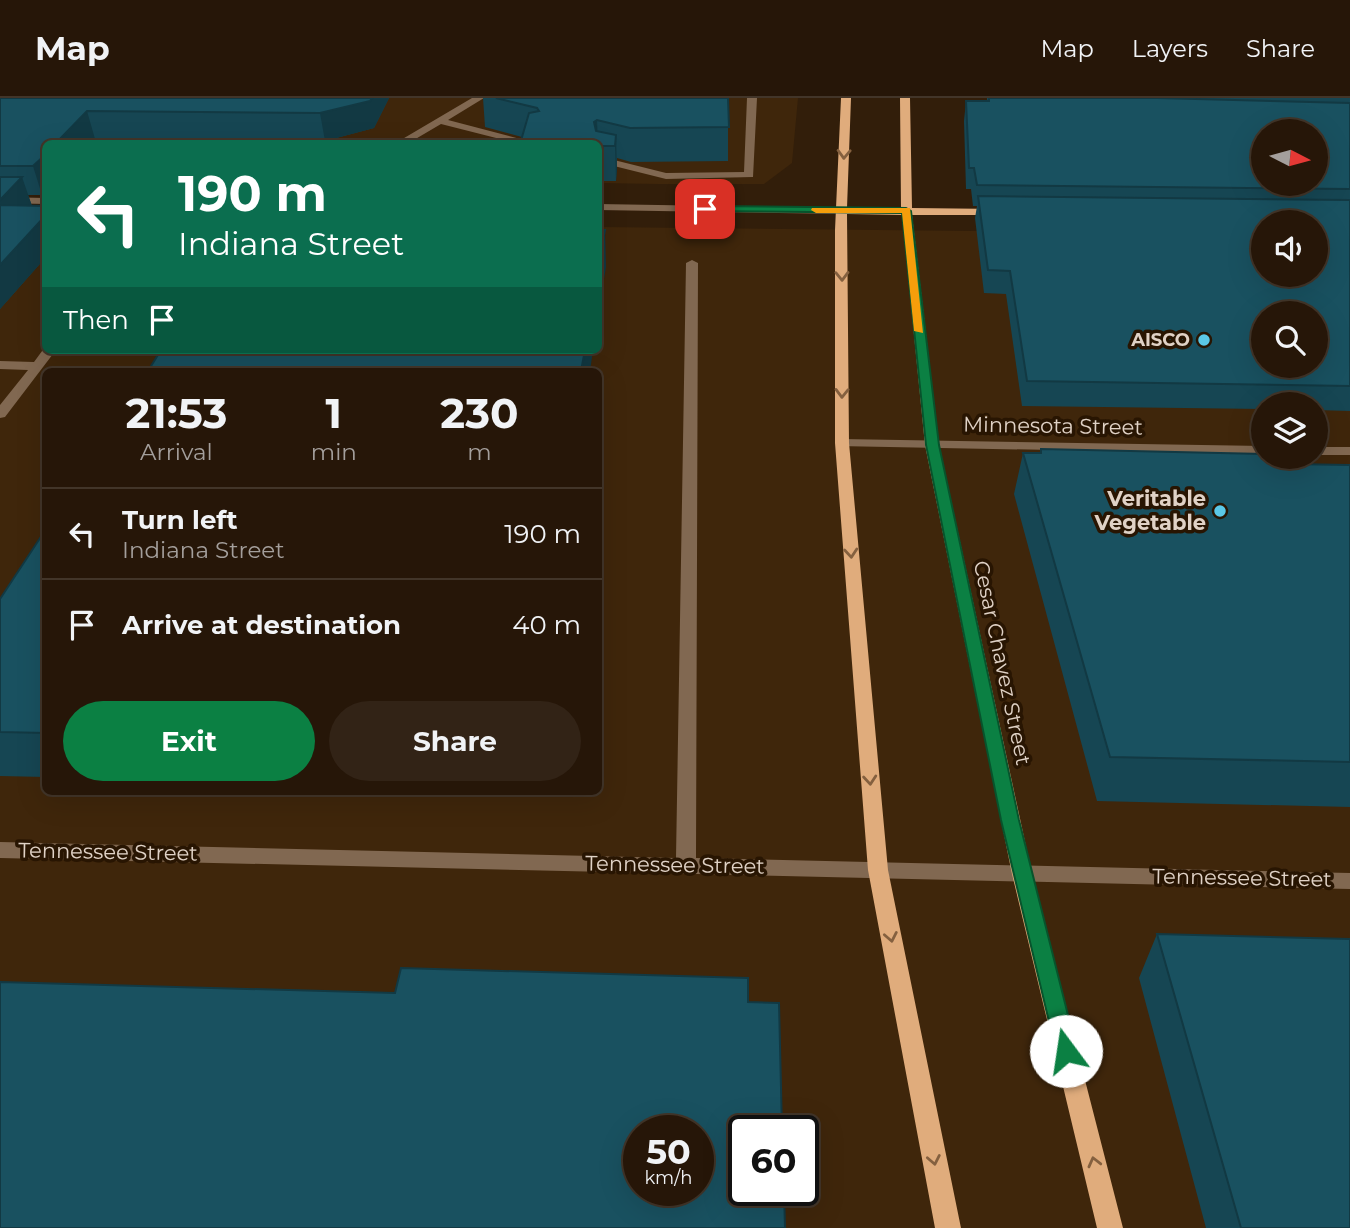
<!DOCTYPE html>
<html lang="en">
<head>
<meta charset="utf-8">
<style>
  :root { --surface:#261608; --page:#322316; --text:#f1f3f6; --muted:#a49f9c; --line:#423529; --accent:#0b8043 }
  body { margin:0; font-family:Montserrat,sans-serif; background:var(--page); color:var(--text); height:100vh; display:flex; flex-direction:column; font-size:26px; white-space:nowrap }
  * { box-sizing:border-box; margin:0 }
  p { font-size:23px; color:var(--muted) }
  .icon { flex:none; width:38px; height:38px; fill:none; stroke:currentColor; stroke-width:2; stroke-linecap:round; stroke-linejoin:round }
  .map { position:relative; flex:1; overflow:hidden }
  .drawer { position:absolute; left:42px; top:270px; width:560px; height:427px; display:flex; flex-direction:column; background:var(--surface); border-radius:10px; box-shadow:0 7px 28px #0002,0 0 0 2px var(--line) }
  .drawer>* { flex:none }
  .banner { position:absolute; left:42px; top:42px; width:560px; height:214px; border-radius:10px; box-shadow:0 7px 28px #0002,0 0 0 2px var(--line); background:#0b6e4f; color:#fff; overflow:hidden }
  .needle { width:46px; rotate:96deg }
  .fabs { position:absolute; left:1251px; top:21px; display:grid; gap:14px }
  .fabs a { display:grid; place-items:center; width:77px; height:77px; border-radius:50%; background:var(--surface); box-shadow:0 7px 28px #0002,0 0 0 2px var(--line); font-size:35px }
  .speed { position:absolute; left:623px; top:1017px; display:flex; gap:14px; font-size:35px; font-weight:700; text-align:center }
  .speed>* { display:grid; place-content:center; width:91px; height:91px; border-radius:50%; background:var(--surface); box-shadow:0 7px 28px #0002,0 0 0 2px var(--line); line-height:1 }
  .speed small { font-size:18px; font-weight:400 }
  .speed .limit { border:4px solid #111; border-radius:10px; background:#fff; color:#111 }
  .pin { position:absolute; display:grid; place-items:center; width:60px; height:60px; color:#fff; margin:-30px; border-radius:14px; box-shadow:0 4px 10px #0006 }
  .me { position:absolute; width:77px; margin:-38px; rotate:346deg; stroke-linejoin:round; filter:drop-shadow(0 0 5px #0008) }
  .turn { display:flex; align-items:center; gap:24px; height:147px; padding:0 21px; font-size:32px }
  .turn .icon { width:91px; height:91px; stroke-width:2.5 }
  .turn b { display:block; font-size:49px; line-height:60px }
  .then { display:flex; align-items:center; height:66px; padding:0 21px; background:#0003; gap:14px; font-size:26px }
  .eta { display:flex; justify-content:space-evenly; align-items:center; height:119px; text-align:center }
  .eta b { font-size:42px; font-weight:700; line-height:49px }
  .cta { display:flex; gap:14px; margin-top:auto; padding:14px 21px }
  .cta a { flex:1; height:80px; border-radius:42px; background:var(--accent); color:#fff; font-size:28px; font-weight:700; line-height:80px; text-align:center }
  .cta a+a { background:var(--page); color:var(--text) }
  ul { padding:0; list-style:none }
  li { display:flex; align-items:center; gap:21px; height:91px; padding:0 21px; border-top:2px solid var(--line) }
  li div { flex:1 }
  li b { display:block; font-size:26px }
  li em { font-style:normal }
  header { display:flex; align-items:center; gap:42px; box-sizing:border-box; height:98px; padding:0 35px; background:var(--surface); border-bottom:2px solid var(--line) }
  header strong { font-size:33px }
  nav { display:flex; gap:38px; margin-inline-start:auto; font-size:24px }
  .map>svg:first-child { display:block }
</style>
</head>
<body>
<header>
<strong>Map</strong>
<nav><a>Map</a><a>Layers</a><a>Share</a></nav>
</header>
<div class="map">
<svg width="1350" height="1130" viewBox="0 0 1350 1130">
  <rect width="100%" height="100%" fill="#321e0a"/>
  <path fill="#3f260b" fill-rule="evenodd" d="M0,0H798L792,65L764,86H658L599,85L598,46H46Z
    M0,121L45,122L46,252H598L599,129L1263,136L1264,177H1316L1350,137V1130H0ZM1264,215H1316V268H1264ZM46,273H598V693H46ZM1264,306H1316V359H1264ZM639,1032H698V1092H639ZM744,1032H803V1092H744Z"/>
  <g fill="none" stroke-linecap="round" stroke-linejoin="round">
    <path fill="#816851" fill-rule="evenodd" d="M472,0H484L448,22L539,46H520L441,26L407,46H394Z
      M747,0H757L753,79L666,81L598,64V58L666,75L744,74Z
      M0,99L46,100V106L0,105Z
      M598,106L842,110L847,113L842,116L598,112Z
      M692,162L698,165L696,760L1350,775V791L0,760V744L676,760L686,165Z
      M45,249L46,252H56L5,319L0,320V307L28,272L0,271V263L34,264Z
      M842,341L1264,348V356L837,348V342Z
      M1316,349H1350V357H1316Z"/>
    <path fill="#e0ac7c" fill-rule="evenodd" d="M841,0H851L847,110H901L900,0H910L912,110L1000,111L1005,114L1000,117H912L939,347L1032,776L1123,1130H1097L1012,776L925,347L902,117L847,116L849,345L888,772L961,1130H935L868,772L835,345V132Z"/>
  </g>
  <path fill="#164653" d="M0,0H389L374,30L325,43L95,41L46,46V94L42,97H28L32,108H46V159L0,211Z
    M483,0H728V63L631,64L617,60L616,83H604L600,103L522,39L485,29Z
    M987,0H1350V313L1316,312V306H1264V311L1022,308L1006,196L984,195L975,120L977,108H973L971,91H966L964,23L966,3H987Z
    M1041,351L1291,366L1350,367V709L1097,703L1014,396L1023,355H1040Z
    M46,431V679L0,678V501Z
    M1157,836L1350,1130H1206L1139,880Z"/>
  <path fill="#123943" d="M372,0H389L374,30L325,43L320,15Z
    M87,13L95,41L90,46H55Z
    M597,22L598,46L594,24Z
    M616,37L617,72L616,83L615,48Z
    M603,48L604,83L600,103L598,104V69Z
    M46,56V94L42,97L33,68Z
    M22,79L32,108L0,122V102Z
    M46,117V159L0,211V167Z
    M605,132L606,169L598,217V169Z
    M585,252H593L590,273H581Z"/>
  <path fill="#195160" stroke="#123943" stroke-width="2" fill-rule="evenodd" d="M0,0H372L370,3L320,15L87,13L55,46H46V56L33,68H0Z
    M496,0H728L729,29L630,30L597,22L594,24L596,33L616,37L615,48H603L598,69V46H520L529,15L539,13L537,10Z
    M989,0H1158L1350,5V91L977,87L974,70H969L966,3H989ZM1264,33H1316V86H1264Z
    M0,79H22L0,102Z
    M978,98L1350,102V288L1027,283L1010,173L988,172ZM1264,124H1316V177H1264ZM1264,215H1316V268H1264Z
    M0,107L46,108V117L0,167Z
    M598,132H605L598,169Z
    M161,252H585L581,273H148Z
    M1041,351L1264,356V359H1287L1291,366L1350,367V664L1110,659L1023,355H1041Z
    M46,431V635L0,634V501Z
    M1157,836L1350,841V1130H1241Z
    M401,870L748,880V904L779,905L782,1032H744V1092H784L785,1130H0V884L395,895ZM639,1032H698V1092H639Z"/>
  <defs><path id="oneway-chevron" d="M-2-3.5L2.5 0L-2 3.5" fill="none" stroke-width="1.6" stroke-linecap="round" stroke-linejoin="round" transform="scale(1.75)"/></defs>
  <g stroke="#84603f">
    <use href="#oneway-chevron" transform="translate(844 56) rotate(92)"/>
    <use href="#oneway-chevron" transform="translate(842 178) rotate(89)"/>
    <use href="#oneway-chevron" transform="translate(842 295) rotate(91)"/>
    <use href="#oneway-chevron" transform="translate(851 455) rotate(85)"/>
    <use href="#oneway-chevron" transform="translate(870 682) rotate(85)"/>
    <use href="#oneway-chevron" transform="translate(891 839) rotate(79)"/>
    <use href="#oneway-chevron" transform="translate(934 1062) rotate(79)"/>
    <use href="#oneway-chevron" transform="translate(1094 1064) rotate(-104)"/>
  </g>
  <path fill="#0b8043" stroke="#07532c" stroke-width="2" d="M705,108L906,110L911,113L939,347L1019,722L1077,953L1074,960L1066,962L1059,960L1056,953L1001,722L926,347L902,115L702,113L700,111Z"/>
  <path fill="#f59e0b" d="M812,110H910L923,235L914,233L902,115H816L811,112Z"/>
  <g fill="#5bc8e6" stroke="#281502" stroke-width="2.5">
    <circle cx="1204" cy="242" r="7"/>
    <circle cx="1220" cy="413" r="7"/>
  </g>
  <g text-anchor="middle" stroke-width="7" stroke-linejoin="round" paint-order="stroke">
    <g font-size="18" font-weight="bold" fill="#e0d2c6" stroke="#281502" text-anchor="end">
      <text x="1190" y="248">AISCO</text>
    </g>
    <g font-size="21" fill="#e0d2c6" stroke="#281502">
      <text transform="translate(1053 328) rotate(1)" y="7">Minnesota Street</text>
      <text transform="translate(1002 565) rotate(78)" y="7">Cesar Chavez Street</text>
      <text transform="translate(108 754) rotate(1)" y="7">Tennessee Street</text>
      <text transform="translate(675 767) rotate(1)" y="7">Tennessee Street</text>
      <text transform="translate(1242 780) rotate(1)" y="7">Tennessee Street</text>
    </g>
    <g font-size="21" font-weight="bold" fill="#e0d2c6" stroke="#281502" text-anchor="end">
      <text x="1206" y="408">Veritable<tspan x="1206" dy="24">Vegetable</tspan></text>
    </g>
  </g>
</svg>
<div class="fabs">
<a><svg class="needle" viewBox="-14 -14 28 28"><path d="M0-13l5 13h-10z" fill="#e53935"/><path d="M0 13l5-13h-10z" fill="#a49f9c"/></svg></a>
<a><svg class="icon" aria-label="sound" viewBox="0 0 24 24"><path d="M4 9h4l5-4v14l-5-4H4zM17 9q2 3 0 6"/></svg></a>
<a><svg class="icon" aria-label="search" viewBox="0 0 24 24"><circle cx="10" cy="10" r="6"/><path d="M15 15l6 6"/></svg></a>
<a><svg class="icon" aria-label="layers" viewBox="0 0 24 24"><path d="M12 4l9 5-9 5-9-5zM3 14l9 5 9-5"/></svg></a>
</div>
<div class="speed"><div>50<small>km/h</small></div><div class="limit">60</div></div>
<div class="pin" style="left:705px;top:111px;background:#d93025"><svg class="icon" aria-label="arrive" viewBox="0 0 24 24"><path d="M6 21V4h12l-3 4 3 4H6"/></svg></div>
<svg class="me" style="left:1066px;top:953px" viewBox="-20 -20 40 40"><circle r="19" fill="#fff"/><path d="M0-13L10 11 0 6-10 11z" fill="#0b8043"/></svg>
<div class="banner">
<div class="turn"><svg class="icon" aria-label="left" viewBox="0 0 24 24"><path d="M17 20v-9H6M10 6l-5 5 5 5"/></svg><div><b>190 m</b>Indiana Street</div></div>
<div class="then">Then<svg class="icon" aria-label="arrive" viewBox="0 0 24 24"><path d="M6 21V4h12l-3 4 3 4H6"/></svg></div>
</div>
<section class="drawer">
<div class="eta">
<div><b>21:53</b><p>Arrival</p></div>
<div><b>1</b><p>min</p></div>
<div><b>230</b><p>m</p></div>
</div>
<ul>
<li><svg class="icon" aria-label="left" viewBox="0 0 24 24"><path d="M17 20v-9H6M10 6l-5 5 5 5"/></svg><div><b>Turn left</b><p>Indiana Street</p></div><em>190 m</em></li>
<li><svg class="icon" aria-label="arrive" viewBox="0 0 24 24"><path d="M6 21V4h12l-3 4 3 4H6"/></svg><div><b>Arrive at destination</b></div><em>40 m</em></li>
</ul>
<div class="cta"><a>Exit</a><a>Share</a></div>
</section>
</div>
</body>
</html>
